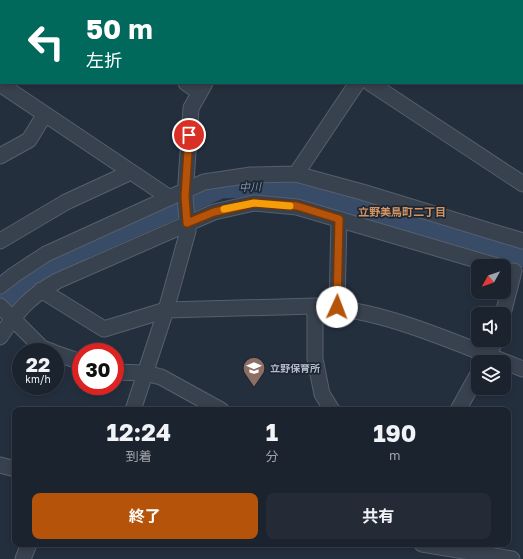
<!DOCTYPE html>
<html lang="ja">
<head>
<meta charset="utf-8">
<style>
  :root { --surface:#1b232e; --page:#242b36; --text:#f1f3f6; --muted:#a0a4aa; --line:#39404a; --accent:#b45309 }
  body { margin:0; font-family:"Golos Text","Noto Sans JP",sans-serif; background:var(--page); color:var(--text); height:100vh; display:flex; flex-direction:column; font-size:15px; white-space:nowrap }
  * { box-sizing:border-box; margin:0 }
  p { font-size:13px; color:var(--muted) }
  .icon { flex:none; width:22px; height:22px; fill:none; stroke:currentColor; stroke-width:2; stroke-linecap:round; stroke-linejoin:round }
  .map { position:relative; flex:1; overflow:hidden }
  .drawer { position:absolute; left:12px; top:407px; width:499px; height:140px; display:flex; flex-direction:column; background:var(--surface); border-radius:8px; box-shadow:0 2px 6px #0003,0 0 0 1px var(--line) }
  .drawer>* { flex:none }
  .banner { position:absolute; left:0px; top:0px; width:523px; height:84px; box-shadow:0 2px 6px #0003,0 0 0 1px var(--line); background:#00695c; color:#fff; overflow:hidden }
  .needle { width:26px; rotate:230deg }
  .fabs { position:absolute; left:471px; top:259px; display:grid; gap:8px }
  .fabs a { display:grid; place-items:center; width:40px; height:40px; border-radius:8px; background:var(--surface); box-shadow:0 2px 6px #0003,0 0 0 1px var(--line); font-size:20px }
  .speed { position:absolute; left:12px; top:343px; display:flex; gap:8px; font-size:20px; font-weight:700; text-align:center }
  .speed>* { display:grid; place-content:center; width:52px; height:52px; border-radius:50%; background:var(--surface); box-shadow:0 2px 6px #0003,0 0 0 1px var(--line); line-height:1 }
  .speed small { font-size:10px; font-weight:400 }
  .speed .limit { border:6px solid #d22; background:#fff; color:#111 }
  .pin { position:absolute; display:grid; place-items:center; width:34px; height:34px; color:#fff; margin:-17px; border:2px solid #fff; border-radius:50%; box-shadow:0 1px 4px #0007 }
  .me { position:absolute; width:44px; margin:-22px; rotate:2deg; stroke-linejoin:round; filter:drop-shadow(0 0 3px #0008) }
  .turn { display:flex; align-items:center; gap:14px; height:84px; padding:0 20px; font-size:18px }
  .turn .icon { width:52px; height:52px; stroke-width:2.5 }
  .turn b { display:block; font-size:28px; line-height:34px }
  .eta { display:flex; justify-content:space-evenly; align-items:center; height:68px; text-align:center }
  .eta b { font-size:24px; font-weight:700; line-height:28px }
  .action { display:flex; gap:8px; margin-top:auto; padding:8px 20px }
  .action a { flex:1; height:46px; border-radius:8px; background:var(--accent); color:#fff; font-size:16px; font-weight:700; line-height:46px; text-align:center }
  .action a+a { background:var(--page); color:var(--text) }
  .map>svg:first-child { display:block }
</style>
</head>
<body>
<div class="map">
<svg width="523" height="559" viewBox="0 0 523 559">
  <rect width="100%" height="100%" fill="#242f3e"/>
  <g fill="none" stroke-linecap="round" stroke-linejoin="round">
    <path stroke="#394c67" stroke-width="21" d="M0,307L22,282L85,248L221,188L273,186L354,205L523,257"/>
    <g stroke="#565f6c" stroke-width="17">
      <path id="minor" d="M60,0L61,1
        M245,0L247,1
        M437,0L438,1
        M410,1L411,0
        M0,4L1,3
        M522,57H523
        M186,83L199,92
        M370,83L523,184
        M0,84L170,198
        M0,156L29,140L45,114
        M296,174L357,83
        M0,241L66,202L131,172
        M0,286L14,275L46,254L204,182L251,175L296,174L362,192L523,241
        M41,290L104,329L166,310L315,306C384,309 458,344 523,369
        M0,306L42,348L53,352
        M315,306V359L322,394L332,410
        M337,307L339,219
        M503,314L514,271
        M0,337C18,310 29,297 57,281L214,212L254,203L297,207L497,266
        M55,353L81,362
        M485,362L496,340
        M115,372L145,373L161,377L221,410
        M133,410L166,310L188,231L185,197L191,108L205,83
        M458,410L478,374
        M0,465L15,469
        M422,544L512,559
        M23,559L29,544"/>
    </g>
    <use href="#minor" stroke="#38414e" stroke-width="15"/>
  </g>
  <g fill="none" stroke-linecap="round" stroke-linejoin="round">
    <g stroke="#753606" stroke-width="10">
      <path id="route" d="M189,135L185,197L187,223L214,212L254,203L297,206L339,219L337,307"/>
    </g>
    <use href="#route" stroke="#b45309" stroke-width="7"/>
    <path stroke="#f59e0b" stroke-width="7" d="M224,209L254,203L290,206"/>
  </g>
  <defs>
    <g id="school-pin" transform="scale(1.15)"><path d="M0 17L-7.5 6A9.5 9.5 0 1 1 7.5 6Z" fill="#8d6e63" stroke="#1d2633"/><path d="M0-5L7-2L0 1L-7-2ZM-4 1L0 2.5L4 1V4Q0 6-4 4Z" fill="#fff"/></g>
  </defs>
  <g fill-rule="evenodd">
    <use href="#school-pin" x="254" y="368"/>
  </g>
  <g text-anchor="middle" stroke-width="3.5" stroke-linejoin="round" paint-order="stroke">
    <g font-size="10" font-weight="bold" fill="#b4bcc9" stroke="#1d2633" text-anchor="start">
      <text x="270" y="372">立野保育所</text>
    </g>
    <g font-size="11" font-style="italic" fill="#7c92b1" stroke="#1d2633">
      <text transform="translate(250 187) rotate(-3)" y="4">中川</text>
    </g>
    <g font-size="11" font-weight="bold" fill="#d59563" stroke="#1d2633">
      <text x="402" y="216">立野美鳥町二丁目</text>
    </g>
  </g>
</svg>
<div class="fabs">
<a><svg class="needle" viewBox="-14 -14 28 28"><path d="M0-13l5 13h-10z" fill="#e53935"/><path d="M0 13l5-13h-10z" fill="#a0a4aa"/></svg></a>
<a><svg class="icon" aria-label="sound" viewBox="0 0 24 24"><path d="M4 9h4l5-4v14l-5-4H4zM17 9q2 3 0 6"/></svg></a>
<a><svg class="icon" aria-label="layers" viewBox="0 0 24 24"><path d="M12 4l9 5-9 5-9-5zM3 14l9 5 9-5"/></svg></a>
</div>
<div class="speed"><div>22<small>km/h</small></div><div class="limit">30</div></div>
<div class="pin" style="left:189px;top:135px;background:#d93025"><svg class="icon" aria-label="arrive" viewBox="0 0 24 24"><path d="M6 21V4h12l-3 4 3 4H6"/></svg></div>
<svg class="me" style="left:337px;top:307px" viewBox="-20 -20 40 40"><circle r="19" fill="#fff"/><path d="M0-13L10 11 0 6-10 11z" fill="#b45309"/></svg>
<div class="banner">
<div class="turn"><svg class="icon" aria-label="left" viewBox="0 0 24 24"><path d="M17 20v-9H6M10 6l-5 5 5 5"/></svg><div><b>50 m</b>左折</div></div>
</div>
<section class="drawer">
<div class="eta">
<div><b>12:24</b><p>到着</p></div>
<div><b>1</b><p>分</p></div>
<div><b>190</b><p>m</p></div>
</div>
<div class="action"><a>終了</a><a>共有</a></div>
</section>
</div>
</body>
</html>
